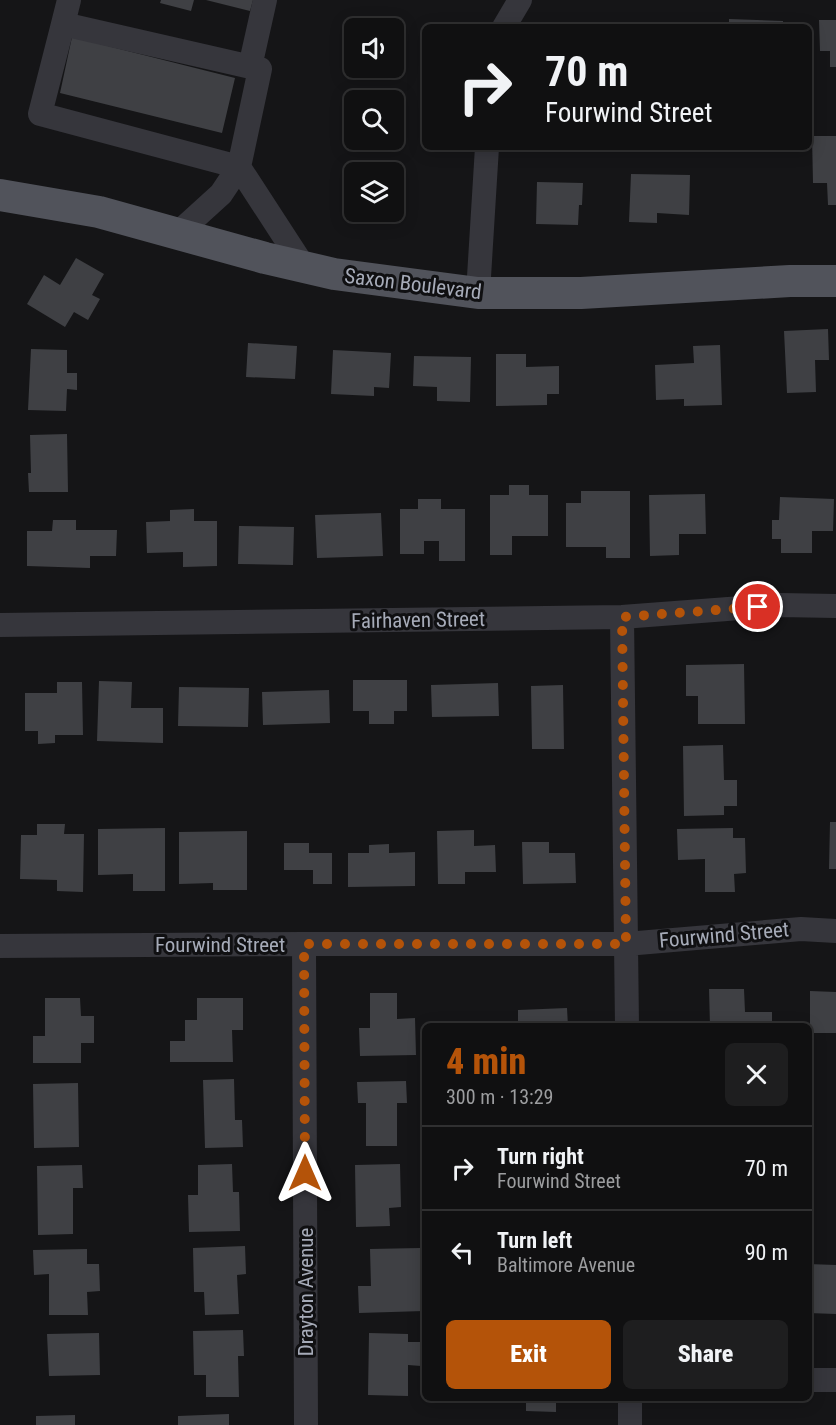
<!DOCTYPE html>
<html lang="en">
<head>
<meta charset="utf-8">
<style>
  :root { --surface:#101011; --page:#1e1e1f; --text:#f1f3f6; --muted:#9c9d9f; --line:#303031; --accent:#b45309 }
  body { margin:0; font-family:"Roboto Condensed",sans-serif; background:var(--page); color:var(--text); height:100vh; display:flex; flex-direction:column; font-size:22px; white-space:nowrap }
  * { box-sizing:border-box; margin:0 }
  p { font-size:20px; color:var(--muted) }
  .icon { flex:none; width:33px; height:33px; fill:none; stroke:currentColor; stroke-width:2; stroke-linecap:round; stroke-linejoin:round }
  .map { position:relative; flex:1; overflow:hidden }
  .panel { position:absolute; left:422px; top:1023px; width:390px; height:378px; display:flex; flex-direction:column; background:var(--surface); border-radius:9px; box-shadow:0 3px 15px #0003,0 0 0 2px var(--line) }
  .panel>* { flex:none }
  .banner { position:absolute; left:422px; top:24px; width:390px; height:126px; border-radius:9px; box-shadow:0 3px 15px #0003,0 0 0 2px var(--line); background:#101011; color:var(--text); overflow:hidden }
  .fabs { position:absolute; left:344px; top:18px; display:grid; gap:12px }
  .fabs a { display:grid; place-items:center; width:60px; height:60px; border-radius:9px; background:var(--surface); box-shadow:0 3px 15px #0003,0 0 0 2px var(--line); font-size:30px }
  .pin { position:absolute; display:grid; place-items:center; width:51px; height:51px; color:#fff; margin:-26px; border:3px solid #fff; border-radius:50%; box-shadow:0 2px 6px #0007 }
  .me { position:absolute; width:66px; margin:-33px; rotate:0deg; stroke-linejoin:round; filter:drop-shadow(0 0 4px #0008) }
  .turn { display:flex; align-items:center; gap:21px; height:126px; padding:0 24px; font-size:27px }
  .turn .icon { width:78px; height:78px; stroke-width:2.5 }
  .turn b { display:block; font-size:42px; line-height:51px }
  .round { display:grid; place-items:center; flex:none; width:63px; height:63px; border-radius:9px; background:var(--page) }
  .head { display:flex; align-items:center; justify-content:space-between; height:102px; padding:0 24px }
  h1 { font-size:36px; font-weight:800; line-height:45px; color:var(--accent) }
  .cta { display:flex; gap:12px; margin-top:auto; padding:12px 24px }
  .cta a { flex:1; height:69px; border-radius:9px; background:var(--accent); color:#fff; font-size:24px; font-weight:800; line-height:69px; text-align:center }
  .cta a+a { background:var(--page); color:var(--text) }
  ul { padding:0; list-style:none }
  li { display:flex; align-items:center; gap:18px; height:84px; padding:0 24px; border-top:2px solid var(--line) }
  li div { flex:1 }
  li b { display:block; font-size:22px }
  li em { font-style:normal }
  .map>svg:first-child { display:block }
</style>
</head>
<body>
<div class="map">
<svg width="836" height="1425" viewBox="0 0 836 1425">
  <rect width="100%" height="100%" fill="#151517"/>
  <path fill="#3f4044" d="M161,0H194L191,11L160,3Z
    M206,0H253L250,11Z
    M729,19L783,21V27H729Z
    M819,20H836V67H830V51H820Z
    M682,23H711V27H682Z
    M72,37L235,78L222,133L60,93Z
    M812,136H836V205H828L827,183H813Z
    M631,174L690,175L689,215L657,213V223L629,222Z
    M537,182L583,183L582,205H579L578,225L536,224Z
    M76,258L104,274L92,295L100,299L88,320L74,312L65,327L27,304L44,275L60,285Z
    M828,329L829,360H815L816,392L787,393L784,331Z
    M248,343L297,346L295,379L246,377Z
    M720,345L722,405L684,406V399L656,400L655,365L694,363L693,346Z
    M31,349L67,350V373H77V390L67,389L66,411L28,410Z
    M333,350L391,353L389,388L374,387V396L331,394Z
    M496,354H526V367L559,366V394H547V405L496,406Z
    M414,356L471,357L470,402L437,401V387L413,386Z
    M67,434L68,492H29L28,473H31L30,435Z
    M509,485H529V495H548V536H512V555H490V495H509Z
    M581,491H630V558H606V547H566V503H581Z
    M705,494L706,534H679V555L650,556L649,495Z
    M780,497L834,499L833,531H812V553H781V539H772V520H779Z
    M418,499H441V509H465V561H439V541H424V554H400V509H418Z
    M194,509V521H217V566L183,567V552L147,553L146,522L170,521V510Z
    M381,513L383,556L317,558L315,515Z
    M53,520H76V530H117L116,556H90V568L27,566V531H52Z
    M239,526L294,527L293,565L238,564Z
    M744,664L745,724H698V696H686V665Z
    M353,680H407V711H394V724H369V711H353Z
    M99,681L132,682L131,708H163V743L97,741Z
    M57,682H82L83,735H55V743L38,744V731H25V693H57Z
    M498,683L499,716L432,717L431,685Z
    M563,685L564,749H532L531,686Z
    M179,687L249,688L248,727L178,726Z
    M329,690L330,723L263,725L262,692Z
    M723,745L724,780H737V806H724V815L684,816L683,746Z
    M830,822H836V869H829Z
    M37,824H65L64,834H84L83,892L57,891V880L20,879L21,835H37Z
    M165,828V891H133V874L98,875V829Z
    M733,828V838H745L746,873L734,874L735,892H705V859L678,860L677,829Z
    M474,830V846L495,845L496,872H465V884H438L437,831Z
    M247,831V890H213V883L179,884V832Z
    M522,842H549V853H575L576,883L523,884Z
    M284,843H309V853H332V884H313V870H284Z
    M389,844V853L415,852V886L348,887V853H369V845Z
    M709,989H744L745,1012H772V1026H710Z
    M810,991L836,992V1033H810Z
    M370,993H397V1019L415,1018L416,1055L360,1056L359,1028H370Z
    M45,998H80L81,1016H94V1043H81V1063H33V1036H45Z
    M197,998H243V1030H232L233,1062H170V1041H185V1020H197Z
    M567,1008L568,1026H518V1010Z
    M234,1079L235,1120H242L243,1147L205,1148L203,1080Z
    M406,1081L407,1103H397V1146H366V1103H358L357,1082Z
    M78,1083L79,1147L34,1148L33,1084Z
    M232,1164L233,1192H239L240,1231L189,1232L188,1195H198V1165Z
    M400,1164L401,1207L389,1208L390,1226L356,1227L355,1165Z
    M82,1165L83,1188H73V1234L38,1235L37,1166Z
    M245,1246L246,1274L237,1275L239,1314L205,1315L204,1292H194L193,1248Z
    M420,1248L421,1290H424V1311L359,1313L358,1286H371L370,1249Z
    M87,1249V1264H99L100,1291L87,1292L88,1315H49V1274L34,1275L33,1250Z
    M808,1264L836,1265V1314L808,1313Z
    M243,1330L244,1356H238L239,1397H206V1375H194L193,1331Z
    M99,1333L100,1375L49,1376L47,1334Z
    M369,1333L408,1334V1342H422L421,1366L408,1365V1396L368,1395Z
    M526,1398H556V1412L526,1411Z
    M229,1414V1425H178V1416Z
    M75,1415V1425H36V1416Z"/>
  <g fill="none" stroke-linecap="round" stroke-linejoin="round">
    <path stroke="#36363c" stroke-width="24" d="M63,24L40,114L239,167L260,69L63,24L69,0
      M504,27L520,0
      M250,67L265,0
      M177,234L221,194L239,167L304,267
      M478,293L487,147
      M622,617L627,1026
      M0,625L622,617L780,605L836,606
      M304,944L306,1425
      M0,946L304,944H626L801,929L836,931
      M808,1380H836
      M630,1398V1425"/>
    <path stroke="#51535b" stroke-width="32" d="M0,195L99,212L265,258L334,274L478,293H581L790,281H836"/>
  </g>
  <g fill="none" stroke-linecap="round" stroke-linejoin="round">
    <path stroke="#b45309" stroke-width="10" stroke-dasharray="0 18" d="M305,1173L304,944H626L622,617L758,607"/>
  </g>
  <g text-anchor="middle" stroke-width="6" stroke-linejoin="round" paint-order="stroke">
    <g font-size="21" fill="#a6abb8" stroke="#101012">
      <text transform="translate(413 284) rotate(7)" y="7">Saxon Boulevard</text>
      <text transform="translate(418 620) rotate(-1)" y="7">Fairhaven Street</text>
      <text transform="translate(724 935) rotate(-5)" y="7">Fourwind Street</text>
      <text x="220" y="952">Fourwind Street</text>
      <text transform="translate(306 1292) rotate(-90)" y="7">Drayton Avenue</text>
    </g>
  </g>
</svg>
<div class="fabs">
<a><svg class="icon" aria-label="sound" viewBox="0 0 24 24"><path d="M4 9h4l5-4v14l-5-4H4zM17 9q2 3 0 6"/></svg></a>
<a><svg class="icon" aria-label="search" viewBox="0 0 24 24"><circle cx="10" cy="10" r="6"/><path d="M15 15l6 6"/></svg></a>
<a><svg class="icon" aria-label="layers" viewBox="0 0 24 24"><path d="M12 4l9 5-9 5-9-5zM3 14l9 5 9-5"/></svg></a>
</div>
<div class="pin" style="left:758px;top:607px;background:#d93025"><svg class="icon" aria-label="arrive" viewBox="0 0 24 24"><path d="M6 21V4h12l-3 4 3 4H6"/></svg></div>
<svg class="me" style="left:305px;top:1173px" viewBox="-20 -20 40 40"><path d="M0-17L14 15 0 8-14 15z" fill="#b45309" stroke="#fff" stroke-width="4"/></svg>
<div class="banner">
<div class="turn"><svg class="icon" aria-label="right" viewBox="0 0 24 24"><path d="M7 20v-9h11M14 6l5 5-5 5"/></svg><div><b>70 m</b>Fourwind Street</div></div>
</div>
<section class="panel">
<div class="head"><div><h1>4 min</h1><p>300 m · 13:29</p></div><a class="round"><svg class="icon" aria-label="close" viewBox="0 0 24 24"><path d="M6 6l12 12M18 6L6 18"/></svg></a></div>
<ul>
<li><svg class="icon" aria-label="right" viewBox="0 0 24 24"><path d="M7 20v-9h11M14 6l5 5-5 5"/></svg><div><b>Turn right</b><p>Fourwind Street</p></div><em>70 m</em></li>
<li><svg class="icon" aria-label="left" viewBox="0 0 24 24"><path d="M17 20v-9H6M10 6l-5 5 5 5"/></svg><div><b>Turn left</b><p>Baltimore Avenue</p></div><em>90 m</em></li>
</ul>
<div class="cta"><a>Exit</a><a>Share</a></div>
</section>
</div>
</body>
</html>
